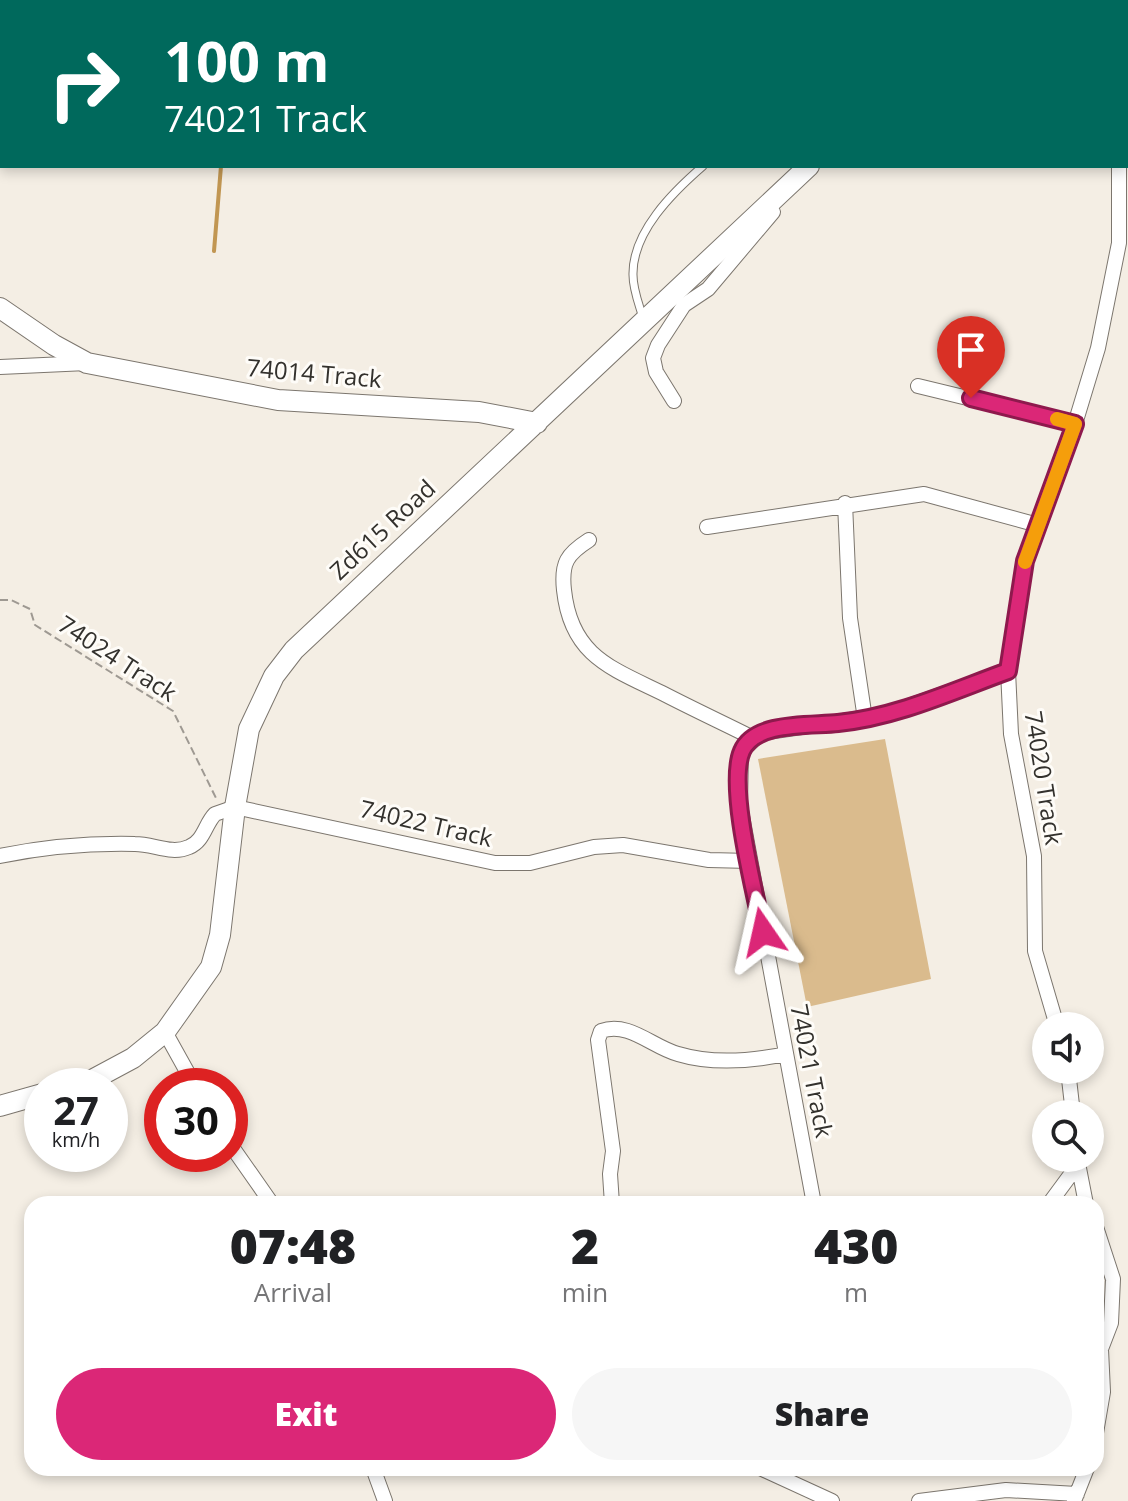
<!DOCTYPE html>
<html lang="en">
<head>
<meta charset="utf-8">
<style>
  :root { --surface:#fff; --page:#f6f6f6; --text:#202124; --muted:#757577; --accent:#db2777 }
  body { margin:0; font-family:"Open Sans",sans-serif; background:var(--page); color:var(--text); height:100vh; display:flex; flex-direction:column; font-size:30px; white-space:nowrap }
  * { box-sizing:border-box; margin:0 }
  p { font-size:26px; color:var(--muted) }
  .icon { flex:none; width:44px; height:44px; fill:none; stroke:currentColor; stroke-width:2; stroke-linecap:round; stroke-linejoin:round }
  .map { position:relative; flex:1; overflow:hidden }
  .drawer { position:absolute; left:24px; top:1196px; width:1080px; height:280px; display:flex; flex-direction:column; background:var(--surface); border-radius:24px; box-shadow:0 4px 12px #0003 }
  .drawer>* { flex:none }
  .guide { position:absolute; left:0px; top:0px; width:1128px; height:168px; box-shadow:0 4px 12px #0003; background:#00695c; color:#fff; overflow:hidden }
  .buttons { position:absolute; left:1032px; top:1012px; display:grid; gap:16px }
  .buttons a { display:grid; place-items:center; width:72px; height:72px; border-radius:50%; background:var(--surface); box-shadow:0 4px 12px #0003; font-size:40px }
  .speed { position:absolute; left:24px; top:1068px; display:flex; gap:16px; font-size:40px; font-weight:700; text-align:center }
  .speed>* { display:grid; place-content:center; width:104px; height:104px; border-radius:50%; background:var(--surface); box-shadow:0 4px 12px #0003; line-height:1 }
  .speed small { font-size:20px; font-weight:400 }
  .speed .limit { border:12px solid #d22; background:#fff; color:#111 }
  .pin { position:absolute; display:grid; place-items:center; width:68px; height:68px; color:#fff; margin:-82px -34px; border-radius:50% 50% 50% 0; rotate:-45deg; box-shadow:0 0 8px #0007 }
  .pin .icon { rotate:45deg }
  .me { position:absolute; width:88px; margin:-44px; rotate:349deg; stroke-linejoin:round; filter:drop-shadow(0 0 6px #0008) }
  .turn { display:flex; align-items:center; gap:28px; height:168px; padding:0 32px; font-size:36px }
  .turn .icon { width:104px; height:104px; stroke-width:2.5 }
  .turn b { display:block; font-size:56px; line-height:68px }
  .eta { display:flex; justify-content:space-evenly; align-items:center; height:136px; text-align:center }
  .eta b { font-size:48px; font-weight:800; line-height:56px }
  .primary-button { display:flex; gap:16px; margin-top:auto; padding:16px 32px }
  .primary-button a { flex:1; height:92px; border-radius:48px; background:var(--accent); color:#fff; font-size:32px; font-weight:800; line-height:92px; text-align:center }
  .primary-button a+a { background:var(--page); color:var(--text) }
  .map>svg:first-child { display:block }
</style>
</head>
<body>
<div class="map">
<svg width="1128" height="1501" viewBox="0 0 1128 1501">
  <rect width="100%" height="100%" fill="#f4eee4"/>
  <path fill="#dabb8d" d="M885,739L931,979L807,1007L758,759Z"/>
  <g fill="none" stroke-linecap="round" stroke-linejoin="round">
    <path stroke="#c19652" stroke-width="4" d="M103,0L104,2
      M214,251L221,166"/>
    <g stroke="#7c766e" stroke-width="9">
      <path id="lane" d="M643,318C639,304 633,290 633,275C632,232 673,192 703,166"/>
    </g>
    <g stroke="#7c766e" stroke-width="16">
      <path id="street" d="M843,0L844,2
        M1098,0L1099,2
        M0,367L87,363
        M918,386L1075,424
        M674,401L656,372L653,358L658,345L684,305L708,289L773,212
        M845,503L850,618L865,719
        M707,527L924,494L1038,525
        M589,540C567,554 561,563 564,590C571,656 611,668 664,694C693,709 723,723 753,738
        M0,856C44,847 90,843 135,844C154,844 171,855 189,847C204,841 205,824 215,814L235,807L495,863H530L594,847L623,845L709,860L750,861
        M1057,1026L1035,951L1034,856L1011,734L1008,671L1025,561L1075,424L1098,348L1119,243V166
        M165,1032L195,1086
        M1068,1070L1073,1114
        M230,1144L272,1204
        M1077,1158L1086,1204
        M612,1204L610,1174L613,1151L598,1040L601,1031C629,1021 652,1047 678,1054C711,1064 752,1061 786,1054
        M814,1204L740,805L741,752L761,733L883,715L1008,671
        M1049,1204L1077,1166
        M1096,1227L1113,1279L1111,1323L1101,1349L1103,1392L1096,1433
        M373,1468L385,1501
        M760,1468L832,1501
        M919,1501L1006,1490L1077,1494
        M1074,1501L1087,1468"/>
    </g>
    <g stroke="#7c766e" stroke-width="22">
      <path id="secondary" d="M982,2L984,0
        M0,308L54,345L87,363L278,400L479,412L537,423
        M70,1086L92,1080L133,1058L165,1032L211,967L220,935L235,807L249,729L274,676L294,650L809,166
        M0,1106L42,1094"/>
    </g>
    <path stroke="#9e9992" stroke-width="2" stroke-dasharray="8 4" stroke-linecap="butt" d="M0,600H11L30,609L35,625L173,711L216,798"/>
    <use href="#lane" stroke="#fff" stroke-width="7"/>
    <use href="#street" stroke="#fff" stroke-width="14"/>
    <use href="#secondary" stroke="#fff" stroke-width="20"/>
  </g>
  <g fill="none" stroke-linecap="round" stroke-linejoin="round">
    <g stroke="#8e194d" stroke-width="20">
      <path id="route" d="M763,932C755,893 727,785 742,751C755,721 811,726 838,723C897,717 953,691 1008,671L1025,561L1075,424L971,398"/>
    </g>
    <use href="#route" stroke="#db2777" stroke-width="14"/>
    <path stroke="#f59e0b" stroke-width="14" d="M1025,562L1075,424L1057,419"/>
  </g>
  <g text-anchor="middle" stroke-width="6" stroke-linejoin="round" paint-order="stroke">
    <g font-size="24" fill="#33312d" stroke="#fefcf8">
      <text transform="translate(314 374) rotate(5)" y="8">74014 Track</text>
      <text transform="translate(383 530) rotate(-43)" y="8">Zd615 Road</text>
      <text transform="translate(117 659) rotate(33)" y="8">74024 Track</text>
      <text transform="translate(1043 778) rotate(81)" y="8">74020 Track</text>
      <text transform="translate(426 824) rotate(13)" y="8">74022 Track</text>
      <text transform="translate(811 1071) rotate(79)" y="8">74021 Track</text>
    </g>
  </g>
</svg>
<div class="buttons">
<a><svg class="icon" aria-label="sound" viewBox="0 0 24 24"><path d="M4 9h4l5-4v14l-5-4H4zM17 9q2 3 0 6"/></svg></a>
<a><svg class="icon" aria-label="search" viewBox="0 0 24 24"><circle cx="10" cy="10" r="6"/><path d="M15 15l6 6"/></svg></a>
</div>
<div class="speed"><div>27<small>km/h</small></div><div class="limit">30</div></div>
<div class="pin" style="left:971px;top:398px;background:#d93025"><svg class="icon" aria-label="arrive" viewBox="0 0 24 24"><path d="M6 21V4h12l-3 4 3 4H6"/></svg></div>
<svg class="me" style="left:763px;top:932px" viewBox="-20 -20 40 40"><path d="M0-17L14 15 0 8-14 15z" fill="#db2777" stroke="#fff" stroke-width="4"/></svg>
<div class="guide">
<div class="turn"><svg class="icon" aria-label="right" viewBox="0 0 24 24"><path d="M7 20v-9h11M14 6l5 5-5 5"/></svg><div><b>100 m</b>74021 Track</div></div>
</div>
<section class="drawer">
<div class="eta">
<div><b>07:48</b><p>Arrival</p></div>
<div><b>2</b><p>min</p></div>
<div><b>430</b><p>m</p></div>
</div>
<div class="primary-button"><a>Exit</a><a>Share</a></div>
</section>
</div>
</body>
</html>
